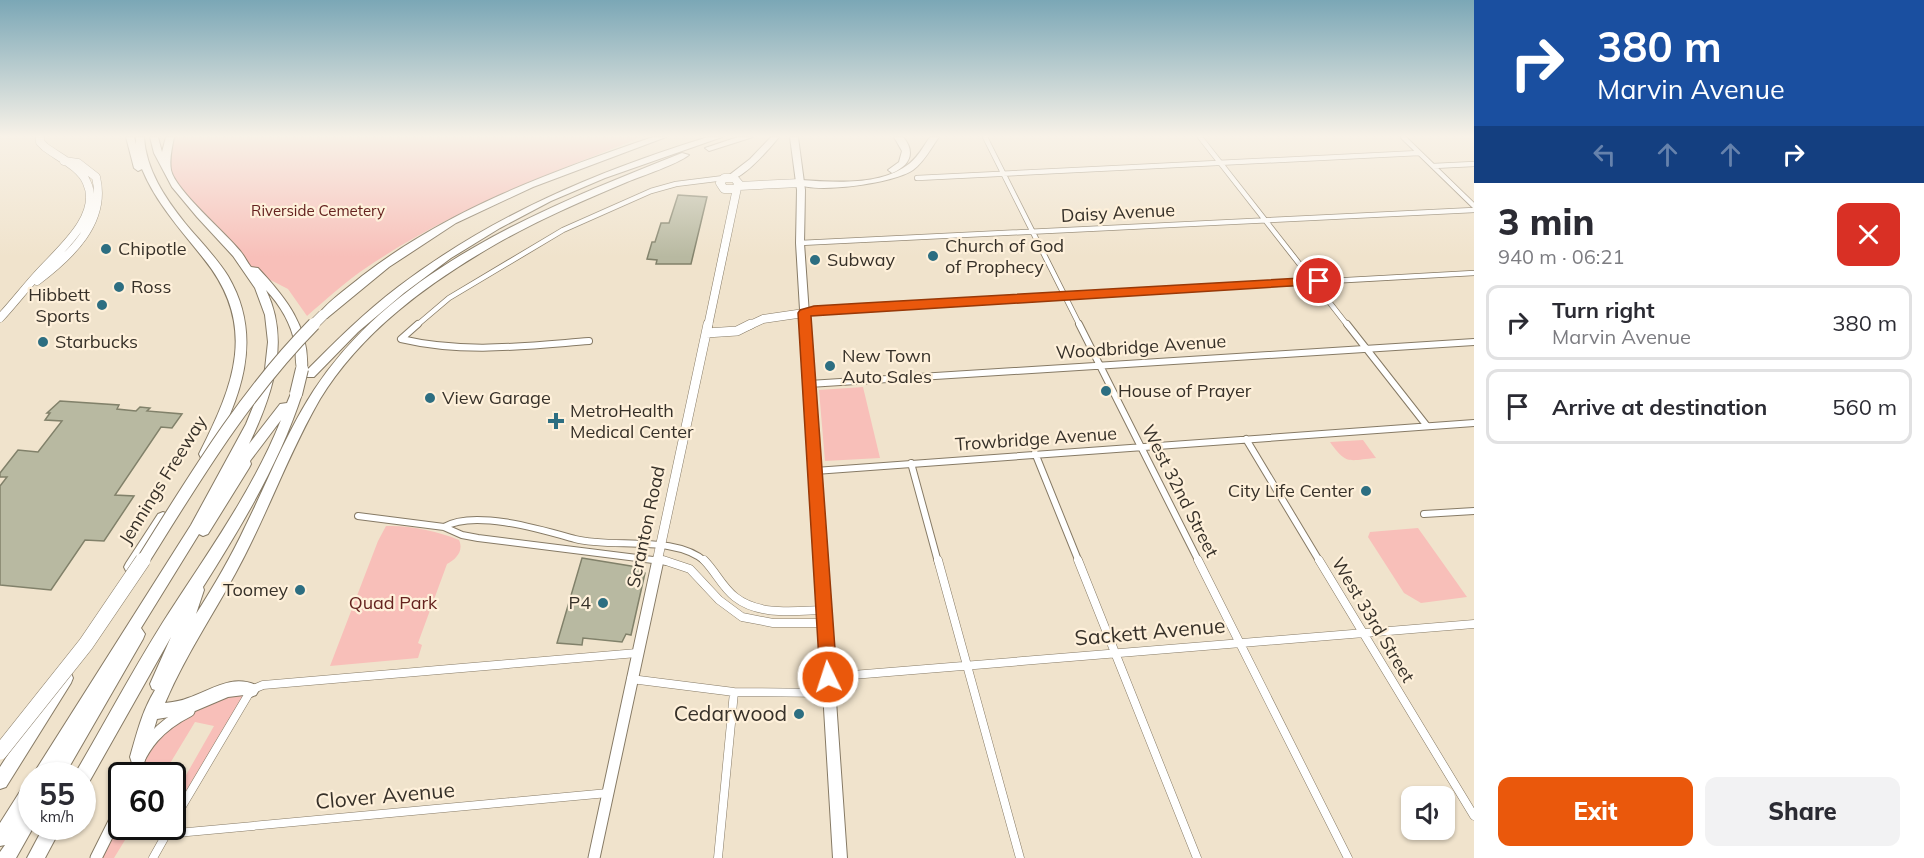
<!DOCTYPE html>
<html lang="en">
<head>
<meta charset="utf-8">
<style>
  :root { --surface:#fff; --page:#f2f2f3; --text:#2b2b33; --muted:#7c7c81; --line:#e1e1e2; --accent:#ea580c }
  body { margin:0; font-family:Mulish,sans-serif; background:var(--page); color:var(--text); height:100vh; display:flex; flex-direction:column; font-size:22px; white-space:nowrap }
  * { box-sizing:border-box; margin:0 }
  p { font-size:20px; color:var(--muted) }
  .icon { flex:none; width:33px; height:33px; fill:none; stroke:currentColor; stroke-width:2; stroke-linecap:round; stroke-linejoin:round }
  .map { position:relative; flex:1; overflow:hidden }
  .panel { display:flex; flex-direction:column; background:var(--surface); width:450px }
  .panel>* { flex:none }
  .guide { background:#1a4fa0; color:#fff; overflow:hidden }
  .fabs { position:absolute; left:1401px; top:786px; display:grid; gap:12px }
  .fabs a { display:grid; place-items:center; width:54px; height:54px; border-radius:12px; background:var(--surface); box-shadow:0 2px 4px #0004; font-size:30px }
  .speed { position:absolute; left:18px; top:762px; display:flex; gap:12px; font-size:30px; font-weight:700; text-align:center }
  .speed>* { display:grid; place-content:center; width:78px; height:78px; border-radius:50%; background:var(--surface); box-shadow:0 2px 4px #0004; line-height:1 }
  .speed small { font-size:15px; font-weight:400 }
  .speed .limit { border:3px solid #111; border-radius:9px; background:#fff; color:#111 }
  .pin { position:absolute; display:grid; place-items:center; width:51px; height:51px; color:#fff; margin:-26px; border:3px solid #fff; border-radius:50%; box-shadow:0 2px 6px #0007 }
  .me { position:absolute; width:66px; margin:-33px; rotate:356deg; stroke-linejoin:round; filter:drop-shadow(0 0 4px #0008) }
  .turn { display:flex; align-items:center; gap:21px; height:126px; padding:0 24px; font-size:27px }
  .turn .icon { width:78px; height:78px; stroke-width:2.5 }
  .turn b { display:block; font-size:42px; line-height:51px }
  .lanes { display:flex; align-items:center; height:57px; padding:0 24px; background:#0003; justify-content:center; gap:30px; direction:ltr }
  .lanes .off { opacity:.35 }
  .round { display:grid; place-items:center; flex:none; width:63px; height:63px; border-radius:12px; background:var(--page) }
  .head { display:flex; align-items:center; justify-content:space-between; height:102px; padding:0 24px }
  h1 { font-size:36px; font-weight:800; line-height:45px }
  .cta { display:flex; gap:12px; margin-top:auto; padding:12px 24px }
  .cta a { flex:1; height:69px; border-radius:12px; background:var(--accent); color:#fff; font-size:24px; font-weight:800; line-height:69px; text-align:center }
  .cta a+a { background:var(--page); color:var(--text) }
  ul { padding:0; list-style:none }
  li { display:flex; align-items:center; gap:18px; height:75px; margin:0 12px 9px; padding:0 12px; border:3px solid var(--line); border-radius:12px }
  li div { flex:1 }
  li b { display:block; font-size:22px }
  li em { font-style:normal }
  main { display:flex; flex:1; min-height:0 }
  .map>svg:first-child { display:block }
</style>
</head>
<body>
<main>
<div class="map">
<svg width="1474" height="858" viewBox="0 0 1474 858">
  <rect width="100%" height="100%" fill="#f0e3cc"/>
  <path fill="#f8bfb9" d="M170,137H642C546,175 446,212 360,272C342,285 324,301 307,316L288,289L257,273L238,255L167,173Z
    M863,387L880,458L825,461L819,390Z
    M1363,440L1376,458C1349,460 1347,466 1330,442Z
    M386,526C409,525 438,531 459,540C464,551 456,559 447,564L418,643L422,645L418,658L330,666L378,541Z
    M1418,528L1467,597L1421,603L1404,593L1368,537L1370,532Z
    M253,686L173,823V798L214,726L195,722L163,775L136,776C151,749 163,709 193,696C210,688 234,688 253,686Z
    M121,806L122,826L133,827L114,858H96Z"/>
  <path fill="#b8b9a1" stroke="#81816a" stroke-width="1.5" d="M678,195L707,197L691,264H656L657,260L647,259L652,242H655L661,223H669Z
    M60,401L119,405L117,409L136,411L140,407L150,408L147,411L182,414L172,428L161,427L115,495L134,496L104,541L85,540L51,590L0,585V486L7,477H0V473L18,450L38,452L62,421L45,420L50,413H47Z
    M582,558L637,567L645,573L631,635L626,634L622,642L583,638L582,645L557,643Z"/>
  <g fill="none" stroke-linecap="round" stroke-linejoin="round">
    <g stroke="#867a65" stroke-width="6">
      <path id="street-far2" d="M985,137L1080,326
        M1200,137L1348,326
        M1403,137L1474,206
        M1433,166L1474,164
        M917,178L1419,153
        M800,243L1474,210
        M804,313L864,307L1474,273
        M416,326L449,298L563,230L651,191L676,184L724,178"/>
    </g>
    <g stroke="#867a65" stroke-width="8">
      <path id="street-far1" d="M418,324L401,339C464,354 525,346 589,341
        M1079,324L1199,562
        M1347,324L1427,426
        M809,384L1474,342
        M1246,439L1320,562
        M1035,453L1079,562
        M911,463L938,562
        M815,471L1474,423
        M1424,514L1474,511
        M358,516L444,527L462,535L478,538L669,562
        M444,527C474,509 543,530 575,539C613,549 675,534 706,562"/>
    </g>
    <g stroke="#867a65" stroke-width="9">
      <path id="street" d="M663,560L690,569L719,600L742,617L773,623H824
        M704,560C716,572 722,587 735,597C759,616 794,611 823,610
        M938,560L1020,858
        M1078,560L1197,858
        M1198,560L1348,858
        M1319,560L1474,816
        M828,677L1474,624
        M631,679L734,692L829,693
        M172,823L251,690L263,685L637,653
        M166,834L608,793
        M153,858L171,826
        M718,858L734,692"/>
    </g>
    <g stroke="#867a65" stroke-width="9">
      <path id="secondary-far2" d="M724,178H734L740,185L734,189H724L720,183Z
        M739,186L800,183
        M37,281C70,256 107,222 96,177L78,163L64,161
        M0,318C14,303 26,287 40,272C59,251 102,216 87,183C81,167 58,157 45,147L40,142V137
        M708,326L737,188
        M748,326L763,319L804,313"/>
    </g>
    <g stroke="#867a65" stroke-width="10">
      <path id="secondary-far1" d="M706,333L737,331L751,324
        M657,562L708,324"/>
    </g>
    <g stroke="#867a65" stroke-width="13">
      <path id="secondary" d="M132,776C143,745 159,726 189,711
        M96,858L122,806
        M594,858L658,560"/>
    </g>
    <g stroke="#867a65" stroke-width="2">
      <path id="primary" d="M771,137H779C769,149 743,180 728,180V176L750,159Z
        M790,137H798L805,190L804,243L847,858H833L796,243L797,190Z"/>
    </g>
    <g stroke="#867a65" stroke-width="2">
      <path id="highway" d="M126,137H134L136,144V137H144C146,170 165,198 185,223C199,240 216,257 228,276C265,339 240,399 209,458H201L199,454C234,385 258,326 204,259C181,230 156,203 142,169L138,171L134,168Z
        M150,137H158L162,152L166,137H174C172,148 169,159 171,170C175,190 226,233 241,252C245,257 247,262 251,267L258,268C285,297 310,327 307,370C336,341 365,312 398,287C493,215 595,172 708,137H722L605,178L551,201L500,228L451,258L404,293L358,332L314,377H306L305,372H298C295,364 296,353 295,344C291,323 280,305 266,290C291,341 272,396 249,444L280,404L287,403L292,391L296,390L302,394C280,462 241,527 203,587L204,590L196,614C214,586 231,557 245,527C268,481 286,433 314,390C396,265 549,206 682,153L689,155C676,165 644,175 627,182C582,201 538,220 496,244C428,283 361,332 320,399C291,449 271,504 245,555C220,605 187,651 165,703C173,702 181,701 188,698C212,690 231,674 256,685L259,690L256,695L251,697L244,695L228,697L188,714L157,719L144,763L138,765L132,763L130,757C137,733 142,711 155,690L152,689L150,684L171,637L88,784L82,786V776H75L76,772C109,716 140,656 176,602C214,544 255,485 281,420L250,461L251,464L249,468L208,534L203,536L199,534L141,628L145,634L143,639L64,776H32L191,525L246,424L257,397L265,369L268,342L265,315L255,288L233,256L197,217L172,187L154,153Z
        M653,137H666L533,187L456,223L389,267L327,318H319L318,315C329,300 348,288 362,276C449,209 550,172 653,137Z
        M738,137H753L709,151L705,148Z
        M894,137H903C916,152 910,166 892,173L888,170L899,162L902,151Z
        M930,137H939C931,148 924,162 913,170C895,183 813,195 795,183L800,180C833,182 878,186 906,166C917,159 923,147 930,137Z
        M163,512L168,514L170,518L168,522L136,571L131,573L126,571L124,567L126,563L158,514Z
        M66,671L71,673L73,678L71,683L6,787L0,789V767L61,673Z
        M32,780V804L29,808L32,807V826H34L16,858H0V852L5,845L0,846V823L26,782Z
        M44,826H62L45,858H27Z"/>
    </g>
    <use href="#street-far2" stroke="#fff" stroke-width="4.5"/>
    <use href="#street-far1" stroke="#fff" stroke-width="6"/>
    <use href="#street" stroke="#fff" stroke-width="8"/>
    <use href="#secondary-far2" stroke="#fff" stroke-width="8"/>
    <use href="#secondary-far1" stroke="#fff" stroke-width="9"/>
    <use href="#secondary" stroke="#fff" stroke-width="11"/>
    <use href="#primary" fill="#fff" fill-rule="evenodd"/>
    <use href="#highway" fill="#fff" fill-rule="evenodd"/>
    <g stroke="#867a65" stroke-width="11" stroke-linecap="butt">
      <path id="highway-bridge-far2" d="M312,326L323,315"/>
    </g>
    <g stroke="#867a65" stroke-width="14" stroke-linecap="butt">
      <path id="highway-bridge-far1" d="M296,394L302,369
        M142,562C194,479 244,395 314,324"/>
    </g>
    <g stroke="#867a65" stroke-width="16" stroke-linecap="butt">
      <path id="highway-bridge" d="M0,752L86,644L143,560"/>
    </g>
    <use href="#highway-bridge-far2" stroke="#fff" stroke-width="10"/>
    <use href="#highway-bridge-far1" stroke="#fff" stroke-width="12"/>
    <use href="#highway-bridge" stroke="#fff" stroke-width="15"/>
  </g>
  <linearGradient id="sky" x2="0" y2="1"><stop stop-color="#7ba7b6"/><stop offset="0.53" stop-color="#f8f2e8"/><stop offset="1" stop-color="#f8f2e8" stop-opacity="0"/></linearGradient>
  <rect width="1474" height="257" fill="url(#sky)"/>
  <path fill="#ea580c" stroke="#983908" stroke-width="1.5" d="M1319,277L1324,279V284L811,316L837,677L834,683L828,686L822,683L820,677L798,313L800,310L814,306L864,303Z"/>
  <g fill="#2d6e81" stroke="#fef0da" stroke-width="2">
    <circle cx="106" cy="249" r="6"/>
    <circle cx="933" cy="256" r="6"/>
    <circle cx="815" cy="260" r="6"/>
    <circle cx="119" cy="287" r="6"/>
    <circle cx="102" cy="305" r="6"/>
    <circle cx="43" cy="342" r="6"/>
    <circle cx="830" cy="366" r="6"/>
    <circle cx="1106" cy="391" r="6"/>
    <circle cx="430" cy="398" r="6"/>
    <path d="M553 412h6v6h6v6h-6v6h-6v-6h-6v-6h6z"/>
    <circle cx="1366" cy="491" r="6"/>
    <circle cx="300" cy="590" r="6"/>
    <circle cx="603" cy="603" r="6"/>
    <circle cx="799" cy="714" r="6"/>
  </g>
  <g text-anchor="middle" stroke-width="4.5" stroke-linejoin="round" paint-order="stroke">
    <g font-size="15" fill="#65221f" stroke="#fef0da">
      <text x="318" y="216">Riverside Cemetery</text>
    </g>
    <g font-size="18" fill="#373129" stroke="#fef0da">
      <text transform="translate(1118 213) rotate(-3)" y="6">Daisy Avenue</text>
      <text transform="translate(1141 347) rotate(-4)" y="6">Woodbridge Avenue</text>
      <text transform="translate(1036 439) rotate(-4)" y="6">Trowbridge Avenue</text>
      <text transform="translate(163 480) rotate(-58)" y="6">Jennings Freeway</text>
      <text transform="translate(1180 491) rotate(63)" y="6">West 32nd Street</text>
      <text transform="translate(646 527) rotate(-78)" y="6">Scranton Road</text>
      <text transform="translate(1373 620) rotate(59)" y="6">West 33rd Street</text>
    </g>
    <g font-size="18" fill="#373129" stroke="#fef0da" text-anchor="start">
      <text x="945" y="252">Church of God<tspan x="945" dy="21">of Prophecy</tspan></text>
      <text x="118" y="255">Chipotle</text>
      <text x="827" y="266">Subway</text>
      <text x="131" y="293">Ross</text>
      <text x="90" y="301" text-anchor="end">Hibbett<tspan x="90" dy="21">Sports</tspan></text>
      <text x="55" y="348">Starbucks</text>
      <text x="842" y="362">New Town<tspan x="842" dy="21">Auto Sales</tspan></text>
      <text x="1118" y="397">House of Prayer</text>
      <text x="442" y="404">View Garage</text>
      <text x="570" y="417">MetroHealth<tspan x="570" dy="21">Medical Center</tspan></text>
      <text x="1354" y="497" text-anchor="end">City Life Center</text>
      <text x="288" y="596" text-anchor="end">Toomey</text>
      <text x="591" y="609" text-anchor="end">P4</text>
    </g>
    <g font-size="18" fill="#65221f" stroke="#fef0da">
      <text x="393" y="609">Quad Park</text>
    </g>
    <g font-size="21" fill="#373129" stroke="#fef0da">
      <text transform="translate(1150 632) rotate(-5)" y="7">Sackett Avenue</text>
      <text transform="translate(385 796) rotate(-5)" y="7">Clover Avenue</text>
    </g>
    <g font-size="21" fill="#373129" stroke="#fef0da" text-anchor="end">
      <text x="787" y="721">Cedarwood</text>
    </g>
  </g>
</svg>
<div class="fabs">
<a><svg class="icon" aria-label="sound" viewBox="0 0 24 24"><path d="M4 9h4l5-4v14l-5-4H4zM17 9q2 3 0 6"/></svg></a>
</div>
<div class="speed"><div>55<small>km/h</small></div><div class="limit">60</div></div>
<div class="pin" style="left:1319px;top:281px;background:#d93025"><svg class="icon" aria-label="arrive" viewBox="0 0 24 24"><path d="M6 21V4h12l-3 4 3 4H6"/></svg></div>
<svg class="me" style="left:828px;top:677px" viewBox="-20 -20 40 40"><circle r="17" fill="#ea580c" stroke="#fff" stroke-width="3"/><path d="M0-11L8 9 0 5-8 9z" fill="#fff"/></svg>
</div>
<section class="panel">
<div class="guide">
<div class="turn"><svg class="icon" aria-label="right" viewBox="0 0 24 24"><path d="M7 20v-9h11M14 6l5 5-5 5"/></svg><div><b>380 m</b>Marvin Avenue</div></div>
<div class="lanes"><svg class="icon off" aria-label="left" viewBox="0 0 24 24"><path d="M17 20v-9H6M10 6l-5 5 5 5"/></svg><svg class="icon off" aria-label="ahead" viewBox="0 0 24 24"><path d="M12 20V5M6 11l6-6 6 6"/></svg><svg class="icon off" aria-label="ahead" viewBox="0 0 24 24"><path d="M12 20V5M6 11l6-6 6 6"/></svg><svg class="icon" aria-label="right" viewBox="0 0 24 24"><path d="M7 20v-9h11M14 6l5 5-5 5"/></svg></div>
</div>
<div class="head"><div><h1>3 min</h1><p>940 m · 06:21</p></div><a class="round" style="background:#d93025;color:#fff"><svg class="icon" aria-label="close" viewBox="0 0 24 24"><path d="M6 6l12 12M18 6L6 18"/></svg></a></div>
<ul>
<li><svg class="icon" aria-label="right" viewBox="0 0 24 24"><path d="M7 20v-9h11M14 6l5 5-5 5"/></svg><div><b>Turn right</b><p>Marvin Avenue</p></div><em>380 m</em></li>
<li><svg class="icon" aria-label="arrive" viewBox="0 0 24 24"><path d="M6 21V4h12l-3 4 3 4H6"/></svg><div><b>Arrive at destination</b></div><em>560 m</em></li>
</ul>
<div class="cta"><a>Exit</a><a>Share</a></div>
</section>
</main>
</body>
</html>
